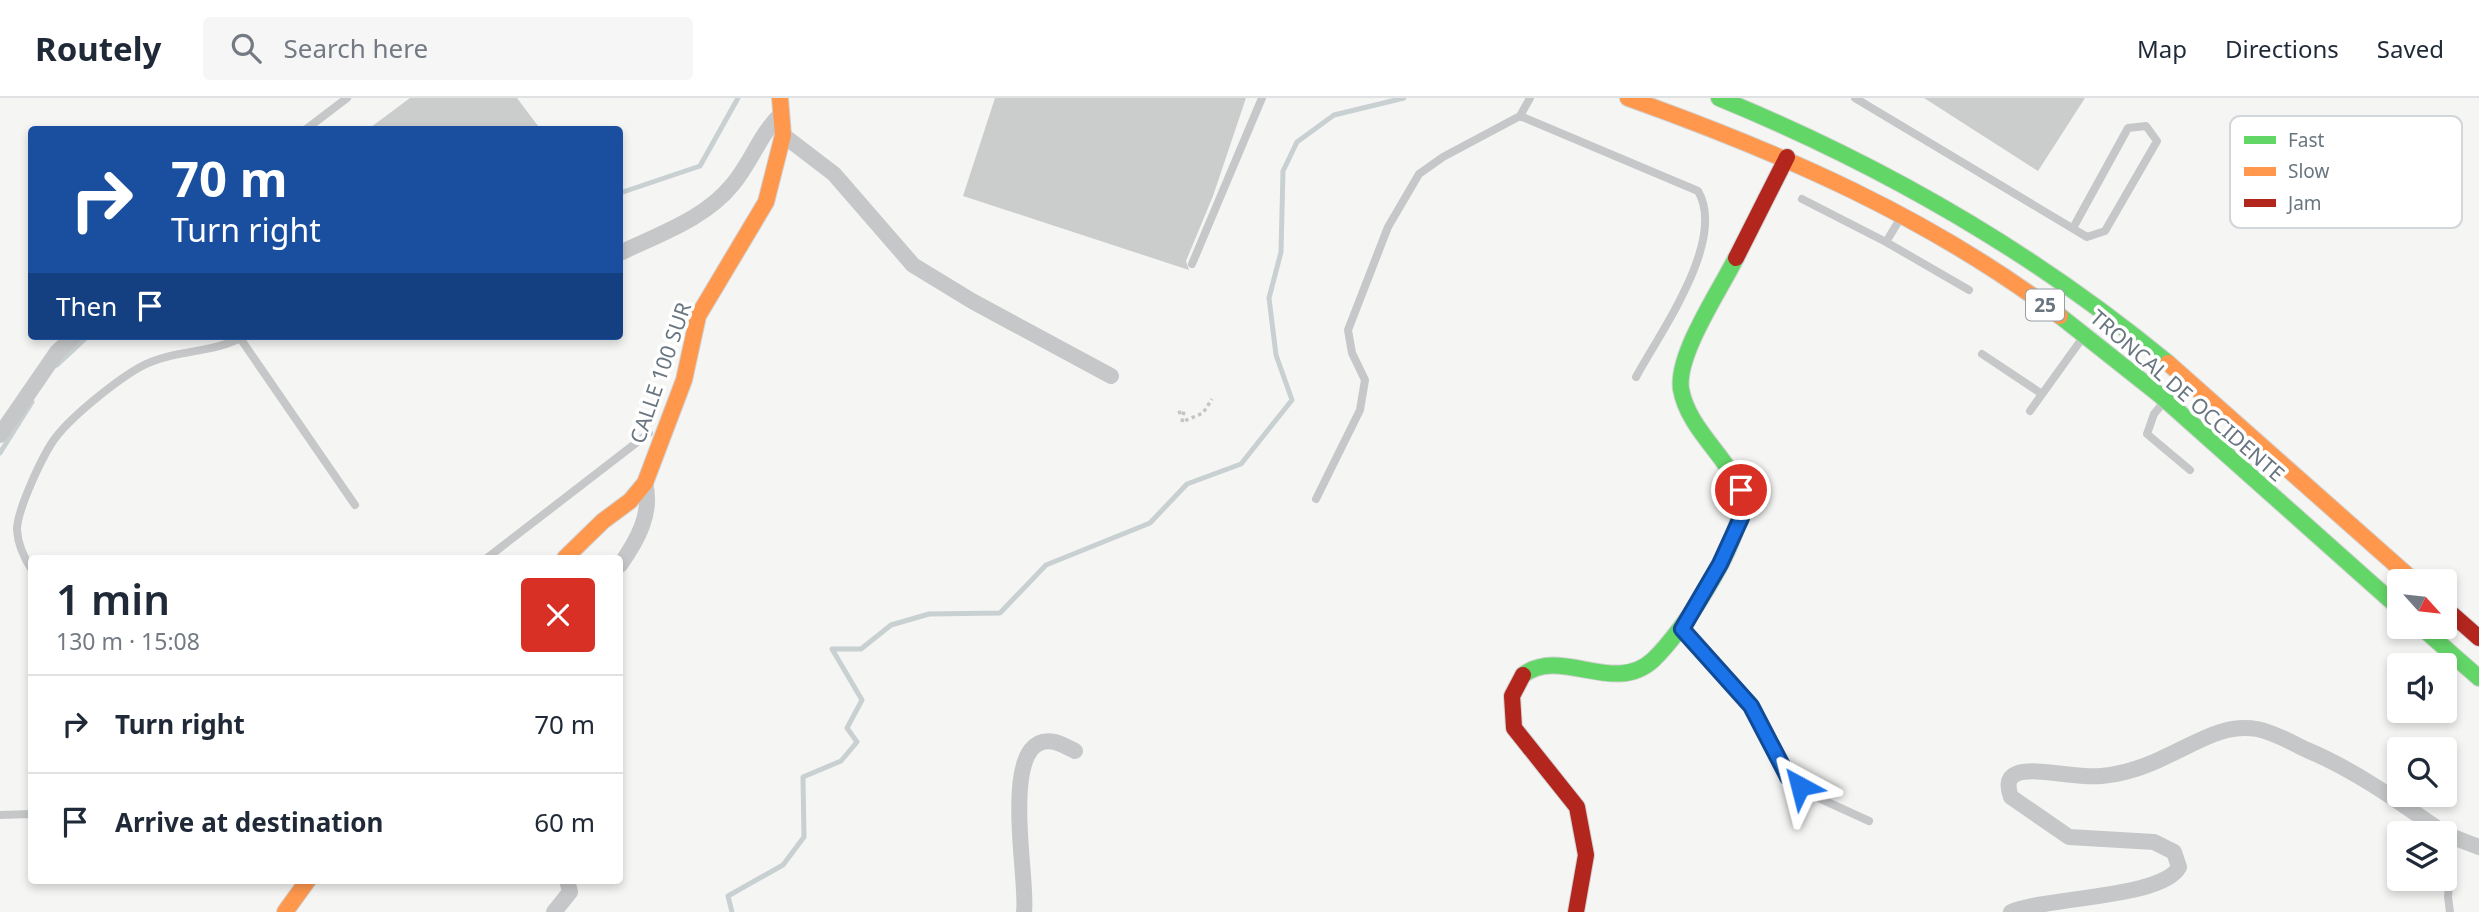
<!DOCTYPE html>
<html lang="en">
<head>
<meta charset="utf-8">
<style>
  :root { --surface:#fff; --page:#f6f6f7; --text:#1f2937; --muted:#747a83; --line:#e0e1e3 }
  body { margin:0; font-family:"Noto Sans",sans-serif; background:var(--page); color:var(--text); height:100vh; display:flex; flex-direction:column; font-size:26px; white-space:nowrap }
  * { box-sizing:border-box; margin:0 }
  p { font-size:23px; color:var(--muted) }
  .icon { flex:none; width:38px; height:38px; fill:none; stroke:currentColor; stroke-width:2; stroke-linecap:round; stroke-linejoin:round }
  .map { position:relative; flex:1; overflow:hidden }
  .drawer { position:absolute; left:28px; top:457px; width:595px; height:329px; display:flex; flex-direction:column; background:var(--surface); border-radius:7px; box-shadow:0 4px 10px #0003 }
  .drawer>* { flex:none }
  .top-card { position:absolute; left:28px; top:28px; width:595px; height:214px; border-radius:7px; box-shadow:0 4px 10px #0003; background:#1a4fa0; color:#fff; overflow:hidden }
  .needle { width:46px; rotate:117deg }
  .buttons { position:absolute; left:2387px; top:471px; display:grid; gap:14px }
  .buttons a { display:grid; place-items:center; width:70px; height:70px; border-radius:7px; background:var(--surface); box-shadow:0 4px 10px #0003; font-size:35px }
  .pin { position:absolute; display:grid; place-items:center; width:60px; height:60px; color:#fff; margin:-30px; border:4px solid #fff; border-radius:50%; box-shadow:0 2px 7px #0007 }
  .me { position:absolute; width:77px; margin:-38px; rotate:322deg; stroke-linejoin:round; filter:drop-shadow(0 0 5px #0008) }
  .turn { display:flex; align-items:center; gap:24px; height:147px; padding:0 28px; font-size:32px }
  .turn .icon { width:91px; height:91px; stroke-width:2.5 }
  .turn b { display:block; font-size:49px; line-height:60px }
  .then { display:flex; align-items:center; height:66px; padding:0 28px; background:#0003; gap:14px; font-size:26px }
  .round { display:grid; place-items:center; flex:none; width:74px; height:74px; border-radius:7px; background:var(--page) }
  .headline { display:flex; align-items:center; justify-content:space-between; height:119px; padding:0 28px }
  h1 { font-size:42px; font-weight:600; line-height:52px }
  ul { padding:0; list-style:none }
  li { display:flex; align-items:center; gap:21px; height:98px; padding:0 28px; border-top:2px solid var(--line) }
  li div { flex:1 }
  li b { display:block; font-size:26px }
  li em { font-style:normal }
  header { display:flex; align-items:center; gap:42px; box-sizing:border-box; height:98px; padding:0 35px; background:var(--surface); border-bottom:2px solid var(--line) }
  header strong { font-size:33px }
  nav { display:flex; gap:38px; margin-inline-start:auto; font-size:24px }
  .search { width:490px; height:63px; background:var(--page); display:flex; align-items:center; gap:18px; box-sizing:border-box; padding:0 24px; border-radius:7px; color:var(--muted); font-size:26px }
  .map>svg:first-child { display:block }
</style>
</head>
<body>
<header>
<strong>Routely</strong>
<div class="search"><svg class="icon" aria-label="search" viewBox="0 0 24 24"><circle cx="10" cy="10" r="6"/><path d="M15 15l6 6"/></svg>Search here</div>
<nav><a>Map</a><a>Directions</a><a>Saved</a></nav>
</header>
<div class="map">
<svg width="2479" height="814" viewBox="0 0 2479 814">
  <rect width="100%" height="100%" fill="#f5f5f4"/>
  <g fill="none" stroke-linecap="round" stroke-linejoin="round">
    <path stroke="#c9d0d2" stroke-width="5" d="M620,95L700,68L738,0
      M57,267L88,238
      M0,355L32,304
      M732,814L728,798L783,767L804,739L803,679L841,663L857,644L847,630L862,602L832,551H861L891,527L929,516L1000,515L1046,467L1150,425L1187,386L1241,366L1292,302L1276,257L1269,200L1281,154L1283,73L1297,44L1334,17L1404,0"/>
  </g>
  <path fill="#cbcccc" d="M410,0H517L541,32H367Z
    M995,0H1246L1213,98L1186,163L1189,172L963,98Z
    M1924,0H2085L2038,73Z"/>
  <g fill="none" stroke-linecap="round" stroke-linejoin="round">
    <g stroke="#d1d2d2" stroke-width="18">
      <path id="fast" d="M1719,0C1882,67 2031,152 2168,265
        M2060,218L2161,298L2399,510
        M2420,528L2479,580
        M1523,577C1561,548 1614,598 1653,562C1682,535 1758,426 1738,386C1722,355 1687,327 1681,291C1676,257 1720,192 1736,160"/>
    </g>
    <g stroke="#d1d2d2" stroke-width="18">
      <path id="slow" d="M1628,0C1782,55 1929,119 2060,218
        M2168,265L2414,483
        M565,460L603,423L630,403L645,385L684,282L698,218L766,104L783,37L780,0
        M285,814L308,782"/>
    </g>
    <g stroke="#d1d2d2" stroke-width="18">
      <path id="jam" d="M1736,160L1787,59
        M2445,510L2479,540
        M1523,577L1512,598L1514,630L1577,709L1586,757L1576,814"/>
    </g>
    <path stroke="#c5c5c5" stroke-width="3.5" stroke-dasharray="3.5 3.5" stroke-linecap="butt" d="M1178,315L1184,313L1182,324L1203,315L1212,301"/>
    <path stroke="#c6c7c8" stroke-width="8" d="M1855,0L2087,139L2105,133L2157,43L2146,28L2128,30L2073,130
      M1520,18L1698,93C1727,142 1661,233 1636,279
      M305,32L347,0
      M1802,101L1886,144
      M1900,121L1886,144L1969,192
      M1192,166L1262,0
      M240,240L355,407
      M1982,256L2042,296
      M2163,305L2154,316L2147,336L2190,372
      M2030,313L2081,242
      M1316,401L1360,312L1365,282L1352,255L1348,232L1388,129L1419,76L1443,59L1520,18L1530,0
      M487,460L649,335
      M32,472C24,460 18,447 17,432C17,412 43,356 56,339C73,317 118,281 142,268C175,251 213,256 244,238
      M1682,531L1751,608L1789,679L1812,697L1869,723
      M0,717L32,716
      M2450,814L2448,799L2453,741"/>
    <path stroke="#c6c7c8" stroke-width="16" d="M783,37L834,76L913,167L972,203L1111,278
      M620,155C659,136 705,121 733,86C752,63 760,36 781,16
      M0,337L57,254L74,238
      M620,467C637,443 653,415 645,385
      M2445,736L2479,749
      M554,814L570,794L567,782
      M1024,814C1029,784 996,631 1055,644C1062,646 1069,650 1075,653
      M2011,814C2046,799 2163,800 2179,769L2174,754L2154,744L2069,739L2011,699C2008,691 2006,680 2016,676C2034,668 2078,681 2101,678C2124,676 2147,668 2167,658C2196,645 2224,625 2257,631C2276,635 2290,644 2307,652C2357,673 2399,704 2444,735"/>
    <use href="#fast" stroke="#63d668" stroke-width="16"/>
    <use href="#slow" stroke="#ff974d" stroke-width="16"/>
    <use href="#jam" stroke="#b3261e" stroke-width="16"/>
  </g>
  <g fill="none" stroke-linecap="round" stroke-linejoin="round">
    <g stroke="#114b97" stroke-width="18">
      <path id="route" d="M1741,392V420L1720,466L1682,531L1751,608L1788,679L1800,688"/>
    </g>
    <use href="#route" stroke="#1a73e8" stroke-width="12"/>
  </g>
  <g text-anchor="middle" stroke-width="7" stroke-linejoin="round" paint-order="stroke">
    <rect fill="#fff" stroke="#969fa6" stroke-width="2" x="2026" y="191.5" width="38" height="31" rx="5"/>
    <g font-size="19" font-weight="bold" fill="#697680">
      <text x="2045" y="214">25</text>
    </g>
    <g font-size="21" fill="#697680" stroke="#fff">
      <text transform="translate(661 275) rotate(-71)" y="7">CALLE 100 SUR</text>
      <text transform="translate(2187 298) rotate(41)" y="7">TRONCAL DE OCCIDENTE</text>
    </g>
  </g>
  <rect x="2230" y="18" width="232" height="112" rx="10" fill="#fff" stroke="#d2d6d9" stroke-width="2"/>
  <rect x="2244" y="38" width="32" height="8" fill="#63d668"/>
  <rect x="2244" y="69" width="32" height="9" fill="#ff974d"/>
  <rect x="2244" y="101" width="32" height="8" fill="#b3261e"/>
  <g font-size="19" fill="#697680">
    <text x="2288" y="49">Fast</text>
    <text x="2288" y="80">Slow</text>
    <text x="2288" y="112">Jam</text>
  </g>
</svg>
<div class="buttons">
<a><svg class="needle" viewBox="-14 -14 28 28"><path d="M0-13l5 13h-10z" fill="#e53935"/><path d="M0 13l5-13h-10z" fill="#747a83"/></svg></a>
<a><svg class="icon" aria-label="sound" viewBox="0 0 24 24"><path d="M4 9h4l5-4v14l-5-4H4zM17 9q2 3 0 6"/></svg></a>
<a><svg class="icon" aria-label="search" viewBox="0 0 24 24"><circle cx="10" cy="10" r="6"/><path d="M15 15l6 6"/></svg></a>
<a><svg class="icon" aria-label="layers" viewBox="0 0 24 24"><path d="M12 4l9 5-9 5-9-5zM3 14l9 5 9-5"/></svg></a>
</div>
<div class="pin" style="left:1741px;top:392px;background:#d93025"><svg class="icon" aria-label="arrive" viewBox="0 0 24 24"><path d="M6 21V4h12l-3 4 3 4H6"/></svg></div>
<svg class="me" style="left:1800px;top:688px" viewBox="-20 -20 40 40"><path d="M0-17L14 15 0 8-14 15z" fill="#1a73e8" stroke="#fff" stroke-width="4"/></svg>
<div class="top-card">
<div class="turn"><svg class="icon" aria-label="right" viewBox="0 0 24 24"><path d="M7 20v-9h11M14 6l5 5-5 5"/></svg><div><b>70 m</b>Turn right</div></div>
<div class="then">Then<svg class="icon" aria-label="arrive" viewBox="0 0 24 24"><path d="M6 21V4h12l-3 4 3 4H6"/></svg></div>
</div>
<section class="drawer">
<div class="headline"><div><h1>1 min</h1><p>130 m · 15:08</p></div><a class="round" style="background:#d93025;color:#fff"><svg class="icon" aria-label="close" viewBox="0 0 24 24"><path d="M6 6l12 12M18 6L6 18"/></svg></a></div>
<ul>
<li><svg class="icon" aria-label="right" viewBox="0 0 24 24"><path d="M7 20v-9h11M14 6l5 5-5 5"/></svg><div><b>Turn right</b></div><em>70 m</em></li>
<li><svg class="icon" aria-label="arrive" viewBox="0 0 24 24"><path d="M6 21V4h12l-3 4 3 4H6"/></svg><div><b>Arrive at destination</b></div><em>60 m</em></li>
</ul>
</section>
</div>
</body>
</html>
